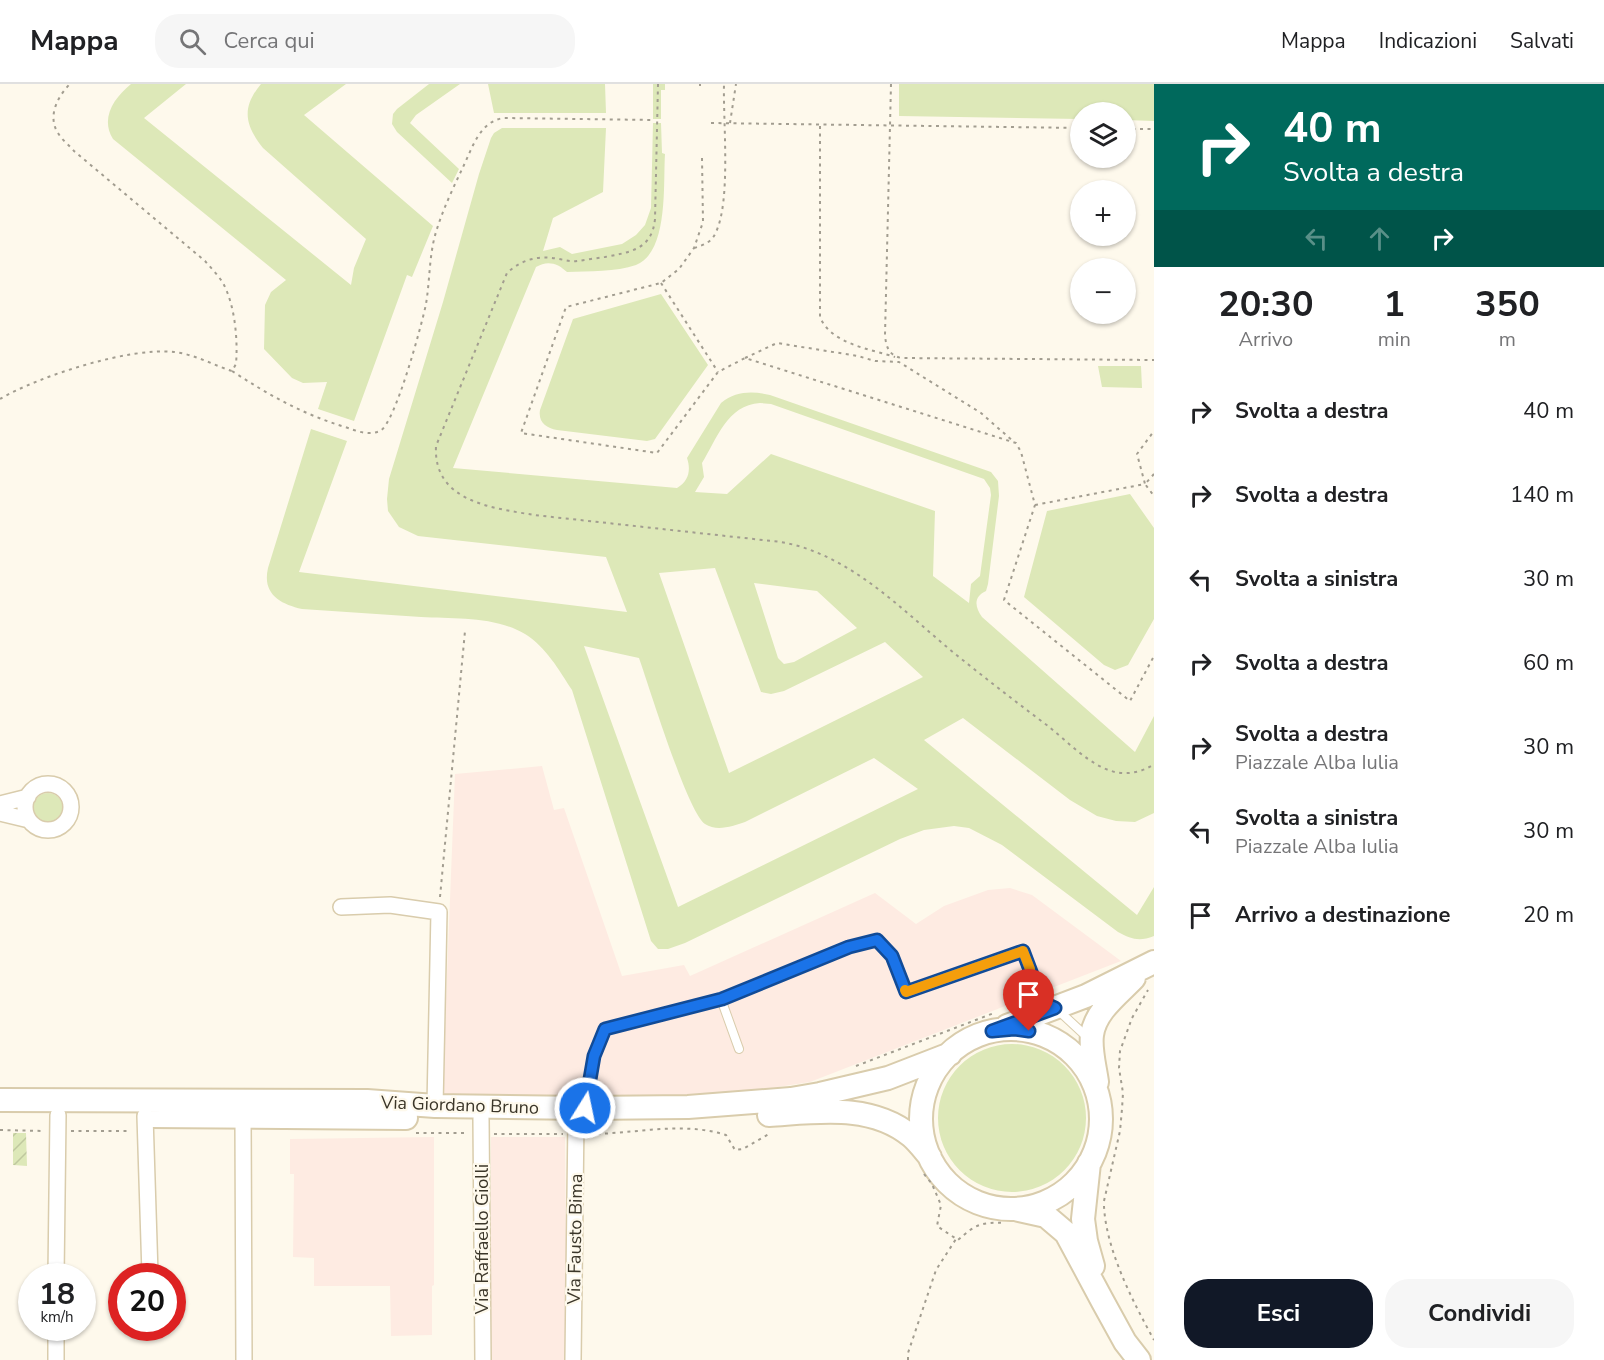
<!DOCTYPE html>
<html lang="it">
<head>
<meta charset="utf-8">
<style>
  :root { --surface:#fff; --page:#f6f6f6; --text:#202124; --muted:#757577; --line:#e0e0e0; --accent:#111827 }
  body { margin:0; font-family:"Nunito Sans",sans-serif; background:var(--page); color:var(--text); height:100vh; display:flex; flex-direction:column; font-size:22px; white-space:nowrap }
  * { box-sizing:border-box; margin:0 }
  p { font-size:20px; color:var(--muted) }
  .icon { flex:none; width:33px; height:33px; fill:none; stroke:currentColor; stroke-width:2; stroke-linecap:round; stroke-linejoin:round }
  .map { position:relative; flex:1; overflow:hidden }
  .side { display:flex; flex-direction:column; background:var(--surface); width:450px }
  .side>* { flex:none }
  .guide { background:#00695c; color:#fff; overflow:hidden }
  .fabs { position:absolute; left:1070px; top:18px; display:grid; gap:12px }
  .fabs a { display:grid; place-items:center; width:66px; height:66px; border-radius:50%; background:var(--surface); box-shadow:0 2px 4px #0004; font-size:30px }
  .speed { position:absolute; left:18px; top:1179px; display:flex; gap:12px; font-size:30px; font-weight:700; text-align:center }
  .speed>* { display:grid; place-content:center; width:78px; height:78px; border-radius:50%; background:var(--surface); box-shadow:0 2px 4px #0004; line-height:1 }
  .speed small { font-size:15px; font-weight:400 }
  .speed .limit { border:9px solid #d22; background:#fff; color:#111 }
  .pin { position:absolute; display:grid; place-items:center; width:51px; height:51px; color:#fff; margin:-62px -26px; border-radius:50% 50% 50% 0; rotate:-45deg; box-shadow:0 0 6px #0007 }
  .pin .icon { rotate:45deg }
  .me { position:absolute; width:66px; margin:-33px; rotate:10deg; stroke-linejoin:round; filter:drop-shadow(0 0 4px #0008) }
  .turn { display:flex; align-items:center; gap:21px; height:126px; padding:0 30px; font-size:27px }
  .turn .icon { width:78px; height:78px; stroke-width:2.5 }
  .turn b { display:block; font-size:42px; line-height:51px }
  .lanes { display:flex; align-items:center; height:57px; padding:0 30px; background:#0003; justify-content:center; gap:30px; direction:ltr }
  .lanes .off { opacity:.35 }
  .eta { display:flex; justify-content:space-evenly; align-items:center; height:102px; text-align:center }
  .eta b { font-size:36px; font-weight:700; line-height:42px }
  .action { display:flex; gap:12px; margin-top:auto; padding:12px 30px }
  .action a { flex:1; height:69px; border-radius:24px; background:var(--accent); color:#fff; font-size:24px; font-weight:700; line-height:69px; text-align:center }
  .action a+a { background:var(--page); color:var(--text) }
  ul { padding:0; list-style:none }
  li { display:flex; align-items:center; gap:18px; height:84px; padding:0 30px }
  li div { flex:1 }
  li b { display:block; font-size:22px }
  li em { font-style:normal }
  header { display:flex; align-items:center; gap:36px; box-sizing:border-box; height:84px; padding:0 30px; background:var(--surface); border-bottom:2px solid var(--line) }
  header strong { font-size:28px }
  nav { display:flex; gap:33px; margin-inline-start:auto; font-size:21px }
  .search { width:420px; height:54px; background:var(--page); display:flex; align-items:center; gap:15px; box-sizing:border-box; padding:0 21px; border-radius:24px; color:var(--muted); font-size:22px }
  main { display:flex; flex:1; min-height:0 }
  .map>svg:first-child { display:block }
</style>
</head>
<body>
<header>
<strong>Mappa</strong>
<div class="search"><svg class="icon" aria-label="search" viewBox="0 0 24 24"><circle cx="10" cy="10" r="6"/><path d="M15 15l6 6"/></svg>Cerca qui</div>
<nav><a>Mappa</a><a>Indicazioni</a><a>Salvati</a></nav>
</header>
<main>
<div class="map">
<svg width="1154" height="1276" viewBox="0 0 1154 1276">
  <defs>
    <pattern id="garden-furrows" width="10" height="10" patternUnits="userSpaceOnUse" patternTransform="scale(1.5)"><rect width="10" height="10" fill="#dde8b8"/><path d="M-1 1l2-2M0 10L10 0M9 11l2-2" fill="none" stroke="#bfc89e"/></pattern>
  </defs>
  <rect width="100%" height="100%" fill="#fef9ec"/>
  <path fill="#feebe2" d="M542,682L554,726L564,724L622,892L684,881L690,892L875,809L916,840L944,822L988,806L1010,804L1032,811L1121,877L810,998L709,1014L442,1016L455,690Z
    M434,1053V1201L432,1202V1251L391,1252L390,1202H314V1174L293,1173L294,1090H290V1055Z
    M491,1053H565L567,1276H491Z"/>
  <path fill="#dde8b8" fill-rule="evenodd" d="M131,0H186L144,34L351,201L354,184L366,155L263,64C245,41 241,24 261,0H346L304,31L433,142L412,193L407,191L354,337L318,325L327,298L303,299L292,294L264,265L265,221L271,208L286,196L113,55C100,34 114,14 131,0Z
    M429,0H460L416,31L410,39L459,85L452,99L397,48L392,40L393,30L397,25Z
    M488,0H605L606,29H494Z
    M653,0H665V6H661V35H653Z
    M899,0H1154V37L1125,36V28H1080V35L899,32Z
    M653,39H661L662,69L665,70C663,99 669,168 636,181C616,188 589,187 567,188C558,179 547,176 536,183L453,384L677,404C689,397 691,386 687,374L721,319C736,307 752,307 770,311L991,388L998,397L999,412L988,500L986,507C973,513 975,523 982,533L1135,668L1154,632V729L1135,738L1116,737L1097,732L1070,716L963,634L924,656L1137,831L1154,803V852C1139,858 1131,855 1118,848L1002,761L969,744L954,742L924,746L900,755L685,859L668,865H658L651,857L572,606C559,586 546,563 525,550C495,532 454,535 421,533C381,530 342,528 302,525C280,520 262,510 268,484L311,345L347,357L299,488L627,528L606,473L418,452L399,443L388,427L387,415L389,395L443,218L479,90L491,54L494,49L502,44H606L603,108L553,134L543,167L560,163L572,170L622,160L636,151L645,141L651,124ZM760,319L771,320L984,395L990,404L991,411L980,492L971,500L969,519L933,492L935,427L771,370L727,410L695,408L704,393L702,379C717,355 727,321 760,319ZM715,484L761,608L771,610L784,607L885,558L923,593L729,689L659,489ZM754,499L817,507L857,544L794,578L784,580L778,574ZM584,562L639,574C649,602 687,727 705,740C717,748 733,742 745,738L874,674L918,705L678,823Z
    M661,210L708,281L655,355L647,357L557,346C546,344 538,338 540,326L573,235Z
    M1098,282H1141L1142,304L1102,303Z
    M1130,410L1154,444V535L1128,581L1115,586L1104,581L1024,513L1047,427Z
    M33 724a15 15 0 1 1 30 0a15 15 0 1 1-30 0Z
    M938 1034a74 74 0 1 1 148 0a74 74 0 1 1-148 0Z"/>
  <path fill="url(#garden-furrows)" d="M13,1049H26L27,1082L13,1081Z"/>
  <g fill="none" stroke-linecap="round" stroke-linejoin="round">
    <g stroke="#d9ccac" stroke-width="10">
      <path id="service" d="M739,965L721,915L849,863L877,856L892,871L906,908L1023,867L1040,912L1044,919L1060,928L1087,953
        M586,1022L594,972L605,945L721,915"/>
    </g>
    <g stroke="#d9ccac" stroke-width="18">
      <path id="minor" d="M25 723a23 23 0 1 1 46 0a23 23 0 1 1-46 0Z
        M0,720L28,713
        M0,729L29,736
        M341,823L390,821L439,828L435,1022
        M145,1032L150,1190
        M243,1033L244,1276
        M481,1034L483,1276
        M56,1192L58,1031
        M56,1276V1244
        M573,1276L576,1034"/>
    </g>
    <g stroke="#d9ccac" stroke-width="26">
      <path id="secondary" d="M1007,942L1086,912L1154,878
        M921 1035a90 90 0 1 1 180 0a90 90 0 1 1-180 0Z
        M1097,998C1095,983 1090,966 1092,951C1095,927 1119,910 1134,894
        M0,1016L367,1017L435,1022L585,1024L688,1023L791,1015L820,1010L888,994L950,970
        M769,1031C817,1028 871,1019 911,1052C918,1058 924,1066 930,1073
        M151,1032L406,1034
        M1089,1079L1083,1135L1086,1157L1093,1182
        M1019,1126L1046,1132L1066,1149L1103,1218L1125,1258L1139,1276"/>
    </g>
    <path stroke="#a29d90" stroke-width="2" stroke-dasharray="3 4.5" stroke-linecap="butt" d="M658,0L655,135C652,166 630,168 605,173C596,174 586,176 577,177C571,178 565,176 559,175C539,171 522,175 507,189L436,362C433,418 493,424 534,431L781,458C850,470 902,526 954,569C985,594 1016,618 1048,642C1068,658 1090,682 1115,688C1128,691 1143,688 1154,680
      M891,0L885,251C886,263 889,272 902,274L1154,276
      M700,2V0
      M711,39L1080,44
      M730,39L736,0
      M820,42V233C831,260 870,265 895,273
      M1125,45H1154
      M702,74L703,138L694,164L679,185L661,199L566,223L521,349L657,369L718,288L745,274L1016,359L1021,368L1035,421L1004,516L1130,617L1154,572
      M694,164C704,161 712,158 716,148C731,116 723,38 724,0
      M661,199L718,288
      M745,274L777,259L858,272L875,277L899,278L981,329L1014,358
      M232,287C269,311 302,330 345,343C357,347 368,352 380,347C395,340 422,240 426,220C430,196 429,171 436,148C443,125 454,102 464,81C473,62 480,38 503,34L653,36
      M0,315C39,292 129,263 174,268C194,270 213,281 232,287L236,280C238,256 235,221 223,199C218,191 211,184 205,177L74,67C69,61 62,56 58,49C47,32 58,12 70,0
      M1154,390L1145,400L1154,412
      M1035,421L1145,400L1137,370L1154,347
      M440,813L465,547
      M856,982L994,929
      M0,1046L44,1047
      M71,1047H131
      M416,1049H467
      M494,1050H563
      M590,1050C634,1050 682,1037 726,1051L735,1066L743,1065L769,1050
      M924,1090L932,1100L941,1121L937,1142L958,1156C976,1140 981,1138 1005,1139
      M1104,1117L1120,1047L1122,1025L1123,1009L1119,984L1120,967L1132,934L1148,906
      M1104,1122C1106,1166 1133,1218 1154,1256
      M908,1276V1269L936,1186L956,1155"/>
    <use href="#service" stroke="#fff" stroke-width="8"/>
    <use href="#minor" stroke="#fff" stroke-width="15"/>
    <use href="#secondary" stroke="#fff" stroke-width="22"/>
  </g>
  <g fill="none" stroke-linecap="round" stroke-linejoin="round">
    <g stroke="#114b97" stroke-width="15">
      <path id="route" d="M585,1024L594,972L605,945L722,915L849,863L877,856L892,872L906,908L1023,867L1040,912L1044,919L1055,924L992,947L1014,945L1029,947"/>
    </g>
    <use href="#route" stroke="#1a73e8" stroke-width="10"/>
    <path stroke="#f59e0b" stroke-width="10" d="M905,906L906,908L1023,867L1030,885"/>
  </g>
  <g text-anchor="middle" stroke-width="4.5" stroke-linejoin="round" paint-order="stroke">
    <g font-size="18" fill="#3b3629" stroke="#fef9ec">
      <text transform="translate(460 1021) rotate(2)" y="6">Via Giordano Bruno</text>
      <text transform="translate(482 1155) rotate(-90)" y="6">Via Raffaello Giolli</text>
      <text transform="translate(575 1155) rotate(-89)" y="6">Via Fausto Bima</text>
    </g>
  </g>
</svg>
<div class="fabs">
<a><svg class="icon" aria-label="layers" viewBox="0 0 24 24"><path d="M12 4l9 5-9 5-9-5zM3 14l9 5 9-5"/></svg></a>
<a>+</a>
<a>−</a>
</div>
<div class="speed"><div>18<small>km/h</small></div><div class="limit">20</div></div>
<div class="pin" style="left:1029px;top:947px;background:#d93025"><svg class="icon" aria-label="arrive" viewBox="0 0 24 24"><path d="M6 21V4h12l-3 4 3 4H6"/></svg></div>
<svg class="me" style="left:585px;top:1024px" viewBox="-20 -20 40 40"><circle r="17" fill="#1a73e8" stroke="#fff" stroke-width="3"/><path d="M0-11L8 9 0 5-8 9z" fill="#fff"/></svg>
</div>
<section class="side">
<div class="guide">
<div class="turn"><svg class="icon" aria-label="right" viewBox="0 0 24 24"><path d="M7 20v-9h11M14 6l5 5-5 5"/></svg><div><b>40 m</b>Svolta a destra</div></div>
<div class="lanes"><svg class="icon off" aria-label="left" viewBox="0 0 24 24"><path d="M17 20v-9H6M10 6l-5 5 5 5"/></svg><svg class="icon off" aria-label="ahead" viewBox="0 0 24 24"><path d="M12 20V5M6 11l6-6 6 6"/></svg><svg class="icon" aria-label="right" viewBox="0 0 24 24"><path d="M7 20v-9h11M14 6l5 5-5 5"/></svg></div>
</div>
<div class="eta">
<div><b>20:30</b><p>Arrivo</p></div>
<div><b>1</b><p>min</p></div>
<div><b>350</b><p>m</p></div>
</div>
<ul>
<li><svg class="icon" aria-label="right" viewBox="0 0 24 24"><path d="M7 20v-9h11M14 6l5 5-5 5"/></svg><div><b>Svolta a destra</b></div><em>40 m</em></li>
<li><svg class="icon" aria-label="right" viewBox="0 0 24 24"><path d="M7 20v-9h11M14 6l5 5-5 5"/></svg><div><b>Svolta a destra</b></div><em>140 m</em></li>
<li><svg class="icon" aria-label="left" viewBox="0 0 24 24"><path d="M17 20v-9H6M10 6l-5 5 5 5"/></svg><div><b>Svolta a sinistra</b></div><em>30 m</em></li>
<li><svg class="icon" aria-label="right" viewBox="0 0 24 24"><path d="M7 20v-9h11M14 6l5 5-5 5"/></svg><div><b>Svolta a destra</b></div><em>60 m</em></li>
<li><svg class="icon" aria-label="right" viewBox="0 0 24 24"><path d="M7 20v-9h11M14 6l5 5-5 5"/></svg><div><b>Svolta a destra</b><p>Piazzale Alba Iulia</p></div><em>30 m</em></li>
<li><svg class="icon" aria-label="left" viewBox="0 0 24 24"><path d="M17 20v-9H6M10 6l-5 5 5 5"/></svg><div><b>Svolta a sinistra</b><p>Piazzale Alba Iulia</p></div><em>30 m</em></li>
<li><svg class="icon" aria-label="arrive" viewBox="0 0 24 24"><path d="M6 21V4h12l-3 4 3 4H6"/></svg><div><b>Arrivo a destinazione</b></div><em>20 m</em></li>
</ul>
<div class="action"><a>Esci</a><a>Condividi</a></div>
</section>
</main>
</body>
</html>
